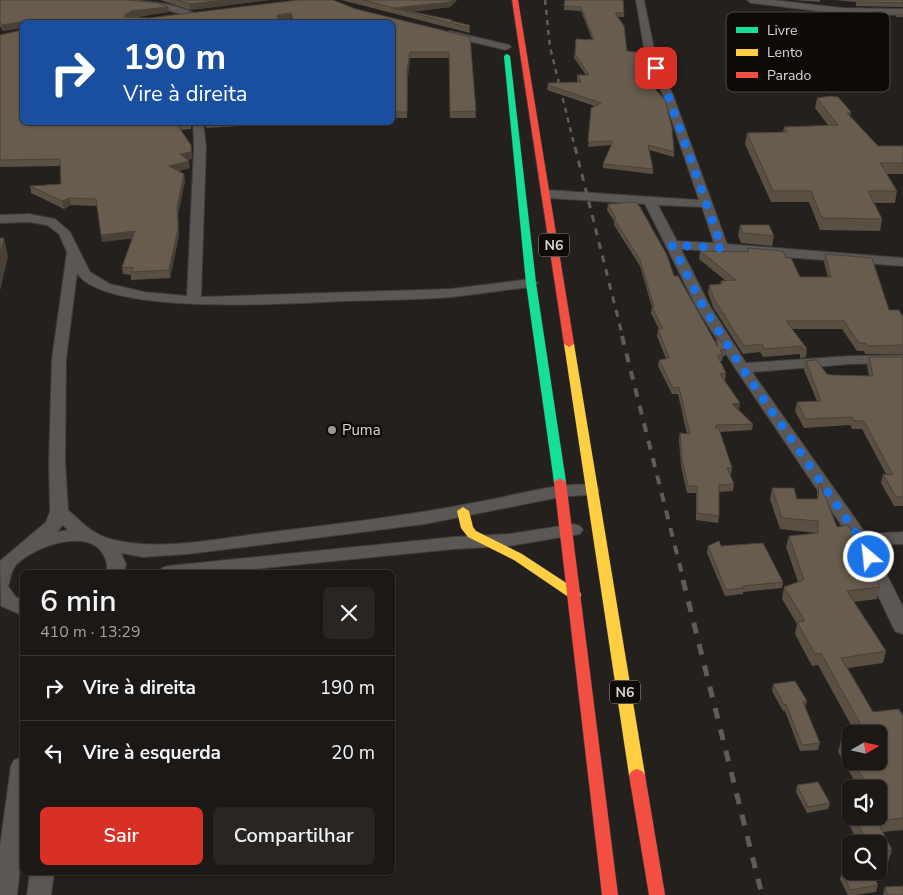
<!DOCTYPE html>
<html lang="pt">
<head>
<meta charset="utf-8">
<style>
  :root { --surface:#1b1816; --page:#282523; --text:#f1f3f6; --muted:#a0a0a1; --line:#393735; --accent:#d93025 }
  body { margin:0; font-family:"Nunito Sans",sans-serif; background:var(--page); color:var(--text); height:100vh; display:flex; flex-direction:column; font-size:19px; white-space:nowrap }
  * { box-sizing:border-box; margin:0 }
  p { font-size:16px; color:var(--muted) }
  .icon { flex:none; width:28px; height:28px; fill:none; stroke:currentColor; stroke-width:2; stroke-linecap:round; stroke-linejoin:round }
  .map { position:relative; flex:1; overflow:hidden }
  .side { position:absolute; left:20px; top:570px; width:375px; height:305px; display:flex; flex-direction:column; background:var(--surface); border-radius:8px; box-shadow:0 1px 4px #0004,0 0 0 1px var(--line) }
  .side>* { flex:none }
  .hud { position:absolute; left:20px; top:20px; width:375px; height:105px; border-radius:8px; box-shadow:0 1px 4px #0004,0 0 0 1px var(--line); background:#1a4fa0; color:#fff; overflow:hidden }
  .needle { width:32px; rotate:81deg }
  .fabs { position:absolute; left:842px; top:725px; display:grid; gap:10px }
  .fabs a { display:grid; place-items:center; width:45px; height:45px; border-radius:8px; background:var(--surface); box-shadow:0 1px 4px #0004,0 0 0 1px var(--line); font-size:25px }
  .pin { position:absolute; display:grid; place-items:center; width:42px; height:42px; color:#fff; margin:-21px; border-radius:10px; box-shadow:0 2px 8px #0006 }
  .me { position:absolute; width:55px; margin:-28px; rotate:332deg; stroke-linejoin:round; filter:drop-shadow(0 0 4px #0008) }
  .turn { display:flex; align-items:center; gap:18px; height:105px; padding:0 20px; font-size:22px }
  .turn .icon { width:65px; height:65px; stroke-width:2.5 }
  .turn b { display:block; font-size:35px; line-height:42px }
  .round { display:grid; place-items:center; flex:none; width:52px; height:52px; border-radius:8px; background:var(--page) }
  .summary { display:flex; align-items:center; justify-content:space-between; height:85px; padding:0 20px }
  h1 { font-size:30px; font-weight:600; line-height:38px }
  .cta { display:flex; gap:10px; margin-top:auto; padding:10px 20px }
  .cta a { flex:1; height:58px; border-radius:8px; background:var(--accent); color:#fff; font-size:20px; font-weight:600; line-height:58px; text-align:center }
  .cta a+a { background:var(--page); color:var(--text) }
  ul { padding:0; list-style:none }
  li { display:flex; align-items:center; gap:15px; height:65px; padding:0 20px; border-top:1px solid var(--line) }
  li div { flex:1 }
  li b { display:block; font-size:19px }
  li em { font-style:normal }
  .map>svg:first-child { display:block }
</style>
</head>
<body>
<div class="map">
<svg width="903" height="895" viewBox="0 0 903 895">
  <rect width="100%" height="100%" fill="#24201e"/>
  <g fill="none" stroke-linecap="round" stroke-linejoin="round">
    <g stroke="#3e3b3a" stroke-width="2">
      <path id="street" d="M118,0C144,0 170,2 194,13L196,22H187V16L160,8L122,3Z
        M636,0H644L655,54L673,95L727,244L903,258V266L681,249L711,308L746,363L850,356L903,355V363L850,364L752,372L866,534L903,532V544L872,545L903,607V634L896,632L893,627L852,541L735,368L697,308L645,204L547,198L541,194L547,190L699,200L663,95L645,54ZM658,205L702,207L714,243L677,241Z
        M747,0H773L843,8L903,9V15L843,14L751,3Z
        M450,31L509,45L511,47L506,50L447,36V32Z
        M193,122H203L206,147L201,297L451,289L531,279L538,283L531,287C505,290 478,294 452,297C417,300 381,300 346,301C296,303 105,317 77,273L66,359L65,462L68,510C82,523 95,536 114,540C163,551 215,539 264,533C336,524 407,516 478,502C508,497 569,479 597,486L599,490L597,494L560,497L425,524L188,554L143,557L121,553L126,564L124,572H106C108,565 107,561 103,554C88,527 33,547 16,565C10,572 11,579 8,586L15,596L22,601V615L1,606L0,561L46,522L50,512L49,462L52,359L67,252L59,234L47,225L29,222L0,223V215L29,214L55,219L70,232L90,272L110,284L144,292L187,296L194,147ZM63,525L68,530L57,532Z
        M574,524L580,526L583,530L580,534L509,546L454,549L223,572H159L162,568L168,566L454,537L509,534Z
        M22,758V850L17,895H0V846L11,766L14,760Z
        M30,872H54L51,895H27Z"/>
    </g>
    <g stroke="#3e3b3a" stroke-width="1">
      <path id="fast" d="M507,54L510,56L536,283L566,482L560,486L554,482L526,283L504,56Z"/>
    </g>
    <g stroke="#3e3b3a" stroke-width="1">
      <path id="slow" d="M569,341L574,344L645,775L642,779L637,781L632,779L629,775L564,344Z
        M463,507L469,511L473,527L476,531L522,554L580,592L581,595L580,598H570L514,560L468,537L461,528L457,511Z"/>
    </g>
    <g stroke="#3e3b3a" stroke-width="1">
      <path id="jam" d="M512,0H518L574,344L569,347L564,344Z
        M560,478L566,482L618,895H602L554,482Z
        M637,769L642,771L645,775L665,895H649L629,775L632,771Z"/>
    </g>
    <use href="#street" fill="#5a5755" fill-rule="evenodd"/>
    <use href="#fast" fill="#16e098" fill-rule="evenodd"/>
    <use href="#slow" fill="#ffcf43" fill-rule="evenodd"/>
    <use href="#jam" fill="#f24e42" fill-rule="evenodd"/>
    <path stroke="#5f5c5a" stroke-width="2.5" stroke-dasharray="5 5" stroke-linecap="butt" d="M545,0L550,47L575,148"/>
    <path stroke="#5f5c5a" stroke-width="3" stroke-dasharray="7 7" stroke-linecap="butt" d="M575,147L623,338"/>
    <path stroke="#5f5c5a" stroke-width="4" stroke-dasharray="9 9" stroke-linecap="butt" d="M622,336L684,582"/>
    <path stroke="#5f5c5a" stroke-width="5" stroke-dasharray="11 11" stroke-linecap="butt" d="M683,580L762,895"/>
  </g>
  <path fill="#594f43" d="M0,0L168,7L169,12L131,18H148L356,9L470,37L476,118H450L449,58H410L408,76L407,118H392V22H293L292,18L277,21L22,29V28L3,31L0,26Z
    M157,0H269L190,10L160,0Z
    M341,0H457L450,7L411,12L469,25L470,33Z
    M565,0L624,13V17H618L627,51L641,73L674,152V157L649,150L653,169V174L603,168V164L611,145L588,147L595,106L547,90L548,83L578,82L577,80V75H586L574,58L576,39H592L581,11L564,10Z
    M792,0H820V2Z
    M835,0H903V7L856,6V2Z
    M903,12V17H896L897,13Z
    M0,35L191,122V129L180,130L191,145L192,159L187,160L190,168L178,171L185,181L178,214L179,236L170,278L131,280V275L123,274L122,267L132,238L102,242L97,206L71,205L64,209L31,193L30,186L61,184L60,166L0,167Z
    M817,98L851,112L850,116L878,146H903V174H886L897,191L895,203H874L882,219L880,231L820,230L809,202H771L745,144L747,133L783,132L784,127L828,125L815,108Z
    M205,122H289V123L206,128Z
    M608,204L674,276L716,343V335L726,349L725,356H723L722,361H720L726,373L725,380H724L740,403L739,409H738L753,424L752,430L720,432L732,468L731,475H730L734,484L733,491L719,492V516L718,523L696,520V493H687L681,466L679,440L680,433L687,434L678,394H672L658,366L659,360L666,359L657,336L658,329H659L651,313L652,307L640,266L614,225V221L607,210Z
    M740,225L774,236L772,246L741,243L738,235Z
    M747,248L786,258L800,277H828L824,262L825,254L889,310L903,317V354H865L864,351H857L842,329H792L807,349L806,357L800,358V354L763,357L760,352L743,354L713,307L708,293L709,285L720,284L721,281H726L699,259L700,251L747,252Z
    M869,357H903V506H894L881,483L883,474H886L862,429H852L850,425L804,428L795,411L797,402L817,401L804,370L806,361L827,374L832,375L869,376L867,366Z
    M819,481L837,527L880,587L877,599L853,602L886,651L883,663L848,668L873,712L903,716V830L883,832L892,850L888,862L879,863V844H859L847,821L842,805L845,792H851V816H879V789H859L838,752L841,740L851,738V761H879V734H856L818,665L812,666L795,634L797,624L782,599L784,587L798,582L786,547L789,536L816,534V533L780,529L770,499L772,488L797,499H817V492Z
    M708,546H721L783,582L782,588L743,592V594L725,596L707,553Z
    M773,684L807,701L805,707L820,743L818,750L800,751L785,711H783L772,691Z
    M797,785L830,803L828,809L807,813L796,792Z
    M842,872L878,885L876,892L856,895H848L840,879Z
    M885,887L903,895H883Z"/>
  <path fill="#494037" d="M225,0H269L190,10V4Z
    M452,0H457L450,7L409,12L394,8Z
    M168,7L169,12L132,17L126,20L125,17V15L131,11Z
    M291,13L292,18L277,21V15Z
    M21,22L22,28L3,31L2,25Z
    M410,52V58L408,76L407,118V70Z
    M191,145L192,159L181,161L180,154Z
    M189,161L190,168L170,173L169,166Z
    M184,174L185,181L178,214L179,236L170,278L169,270L177,207Z
    M70,198L71,205L64,209L62,201Z
    M135,231L136,238L102,242L101,235Z
    M4,238L8,257L0,291V254Z
    M740,403L739,409L731,410L732,404Z"/>
  <path fill="#685c4e" stroke="#494037" d="M0,0H128L158,3L168,7L131,11L125,15V17L148,18L298,0H333L356,9L470,37L476,111L450,112L449,52H410L407,70V112H392V22H294L291,13L277,15L278,22H22V24L21,22L2,25L0,22Z
    M176,0H225L190,4Z
    M363,0H452L450,2L394,8L452,20L451,21L469,25L470,28Z
    M565,0H623L624,13H615L624,26L627,51L636,52L641,73L665,100L672,128L674,152L648,145L653,169L603,164L613,141L588,142L591,108L601,103L548,85V83L581,82L577,75H589L575,54L576,39L594,40L581,7L564,6Z
    M857,0H903V3L857,2Z
    M22,30V122H191L176,123L191,145V152L180,154L189,161L169,166L184,174L177,207L178,229L169,270L130,272L134,268L122,267L135,231L101,235L96,199L70,198L62,201L30,186L61,184L60,159L0,160V35Z
    M831,96L838,97L851,112L847,113L878,146H903V163H880L897,191H868L882,219L822,218L811,191H773L747,133L787,132L784,127L838,125L817,98Z
    M636,202L640,207L667,255L674,276H678L718,347L716,335L726,349L720,350L723,355H717L726,373L720,374L740,403L732,404L753,424L716,425V428L719,429L732,468H727L734,484L719,485V516L697,513V486H688L682,460L680,433L690,434L679,387L673,388L659,360L669,358L658,329H663L652,307H654L640,260L614,219H616L608,204Z
    M740,225H769L774,236L743,233Z
    M0,238H4L0,254Z
    M747,248L783,251L786,258H791L800,277H831L825,254L872,258L889,310H899L903,317V345L867,346L866,343H859L844,321H786L807,349H801L802,346L764,349L762,344L744,346L714,299L709,285L722,284L721,281L736,280L700,251L749,252Z
    M869,357H903V497H896L883,474L893,475L864,421H854L852,417L806,419L797,402L821,401L806,361L816,360L827,374L832,375L873,376Z
    M819,481L837,527L848,525L856,537L880,587L847,591L886,651L841,658L873,712L899,709L903,716V818L877,821L892,850L879,852V844H868L854,816H879V789H869L853,761H879V734H866L821,653L815,654L797,622L805,621L784,587L804,580L789,536L818,533V521L782,518L772,488H794L797,499H818Z
    M719,541L721,546L763,543L783,582L743,586L744,588L726,590L708,546Z
    M795,681L807,701L803,702L820,743L802,745L786,704L784,705L773,684Z
    M851,738V758L841,740Z
    M818,782L830,803L808,807L797,785Z
    M845,792H851V810V809Z
    M855,871H871L878,885L850,890L842,872Z
    M903,886V895H888L885,887Z"/>
  <g fill="none" stroke-linecap="round" stroke-linejoin="round">
    <path stroke="#1a73e8" stroke-width="9" stroke-dasharray="0 16.2" d="M656,68L668,95L722,248L672,245L704,308L742,368L861,540L869,557"/>
  </g>
  <circle fill="#9b9794" stroke="#0d0a08" stroke-width="2" cx="332" cy="430" r="5"/>
  <g text-anchor="middle" stroke-width="5" stroke-linejoin="round" paint-order="stroke">
    <g fill="#0d0a08" stroke="#9d9a97" stroke-width="1">
      <rect x="539" y="233.5" width="30" height="23" rx="4"/>
      <rect x="610" y="680.5" width="30" height="23" rx="4"/>
    </g>
    <g font-size="14" font-weight="bold" fill="#dbd7d4">
      <text x="554" y="250">N6</text>
      <text x="625" y="697">N6</text>
    </g>
    <g font-size="15" fill="#dbd7d4" stroke="#0d0a08" text-anchor="start">
      <text x="342" y="435">Puma</text>
    </g>
  </g>
  <rect x="726" y="12" width="164" height="80" rx="8" fill="#0d0a08" stroke="#4b4845" stroke-width="1"/>
  <rect x="736" y="27" width="22" height="6" fill="#16e098"/>
  <rect x="736" y="49" width="22" height="7" fill="#ffcf43"/>
  <rect x="736" y="72" width="22" height="6" fill="#f24e42"/>
  <g font-size="14" fill="#dbd7d4">
    <text x="767" y="35">Livre</text>
    <text x="767" y="57">Lento</text>
    <text x="767" y="80">Parado</text>
  </g>
</svg>
<div class="fabs">
<a><svg class="needle" viewBox="-14 -14 28 28"><path d="M0-13l5 13h-10z" fill="#e53935"/><path d="M0 13l5-13h-10z" fill="#a0a0a1"/></svg></a>
<a><svg class="icon" aria-label="sound" viewBox="0 0 24 24"><path d="M4 9h4l5-4v14l-5-4H4zM17 9q2 3 0 6"/></svg></a>
<a><svg class="icon" aria-label="search" viewBox="0 0 24 24"><circle cx="10" cy="10" r="6"/><path d="M15 15l6 6"/></svg></a>
</div>
<div class="pin" style="left:656px;top:68px;background:#d93025"><svg class="icon" aria-label="arrive" viewBox="0 0 24 24"><path d="M6 21V4h12l-3 4 3 4H6"/></svg></div>
<svg class="me" style="left:869px;top:557px" viewBox="-20 -20 40 40"><circle r="17" fill="#1a73e8" stroke="#fff" stroke-width="3"/><path d="M0-11L8 9 0 5-8 9z" fill="#fff"/></svg>
<div class="hud">
<div class="turn"><svg class="icon" aria-label="right" viewBox="0 0 24 24"><path d="M7 20v-9h11M14 6l5 5-5 5"/></svg><div><b>190 m</b>Vire à direita</div></div>
</div>
<section class="side">
<div class="summary"><div><h1>6 min</h1><p>410 m · 13:29</p></div><a class="round"><svg class="icon" aria-label="close" viewBox="0 0 24 24"><path d="M6 6l12 12M18 6L6 18"/></svg></a></div>
<ul>
<li><svg class="icon" aria-label="right" viewBox="0 0 24 24"><path d="M7 20v-9h11M14 6l5 5-5 5"/></svg><div><b>Vire à direita</b></div><em>190 m</em></li>
<li><svg class="icon" aria-label="left" viewBox="0 0 24 24"><path d="M17 20v-9H6M10 6l-5 5 5 5"/></svg><div><b>Vire à esquerda</b></div><em>20 m</em></li>
</ul>
<div class="cta"><a>Sair</a><a>Compartilhar</a></div>
</section>
</div>
</body>
</html>
